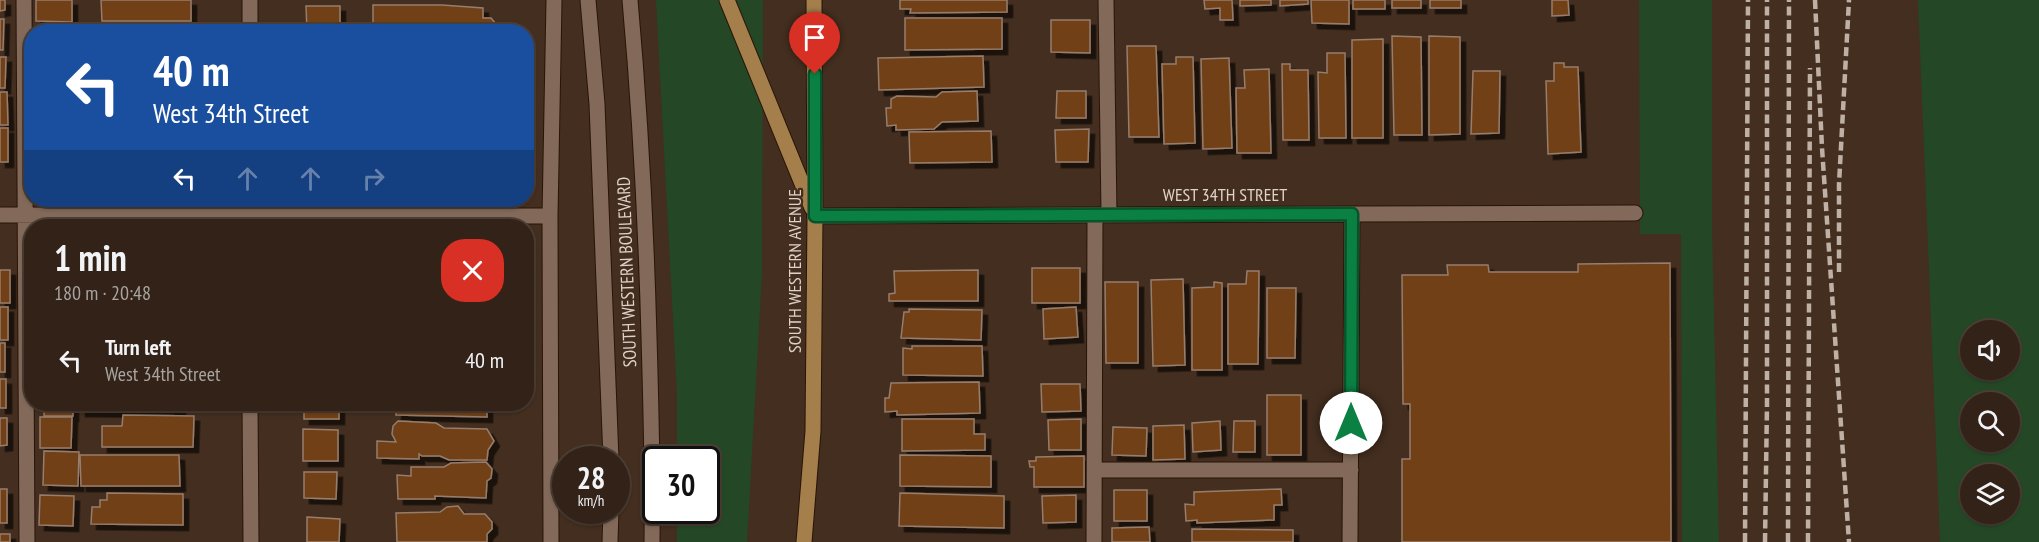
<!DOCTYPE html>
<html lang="en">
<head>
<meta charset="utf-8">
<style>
  :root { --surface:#322217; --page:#3a2a20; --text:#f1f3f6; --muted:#a8a4a1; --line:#4d3f36 }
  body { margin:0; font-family:"PT Sans Narrow",sans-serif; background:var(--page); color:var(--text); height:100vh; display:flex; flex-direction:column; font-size:22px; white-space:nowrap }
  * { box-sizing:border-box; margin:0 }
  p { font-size:20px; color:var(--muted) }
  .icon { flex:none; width:33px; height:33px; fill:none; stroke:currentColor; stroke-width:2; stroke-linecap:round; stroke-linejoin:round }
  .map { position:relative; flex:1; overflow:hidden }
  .panel { position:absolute; left:24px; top:219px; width:510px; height:192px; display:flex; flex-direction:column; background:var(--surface); border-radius:24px; box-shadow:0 2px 4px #0004,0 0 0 2px var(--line) }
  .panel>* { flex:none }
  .banner { position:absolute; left:24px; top:24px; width:510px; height:183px; border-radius:24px; box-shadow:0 2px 4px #0004,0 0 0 2px var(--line); background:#1a4fa0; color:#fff; overflow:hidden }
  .fabs { position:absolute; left:1960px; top:320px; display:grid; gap:12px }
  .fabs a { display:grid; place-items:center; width:60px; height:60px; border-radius:50%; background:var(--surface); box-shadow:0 2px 4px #0004,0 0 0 2px var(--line); font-size:30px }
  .speed { position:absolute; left:552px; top:446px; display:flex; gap:12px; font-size:30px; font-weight:700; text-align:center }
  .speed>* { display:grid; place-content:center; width:78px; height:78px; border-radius:50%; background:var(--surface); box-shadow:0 2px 4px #0004,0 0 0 2px var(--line); line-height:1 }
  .speed small { font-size:15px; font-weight:400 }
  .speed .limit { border:3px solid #111; border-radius:9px; background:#fff; color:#111 }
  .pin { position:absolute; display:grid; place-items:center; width:51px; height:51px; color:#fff; margin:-62px -26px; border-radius:50% 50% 50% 0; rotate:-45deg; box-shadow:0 0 6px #0007 }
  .pin .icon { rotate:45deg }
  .me { position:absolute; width:66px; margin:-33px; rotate:0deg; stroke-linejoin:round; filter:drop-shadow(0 0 4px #0008) }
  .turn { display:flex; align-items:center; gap:21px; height:126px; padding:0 30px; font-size:27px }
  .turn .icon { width:78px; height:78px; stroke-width:2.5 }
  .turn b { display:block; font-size:42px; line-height:51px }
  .lanes { display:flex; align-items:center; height:57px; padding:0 30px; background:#0003; justify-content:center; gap:30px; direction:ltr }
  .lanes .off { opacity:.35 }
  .round { display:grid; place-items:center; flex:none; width:63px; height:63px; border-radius:24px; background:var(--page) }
  .head { display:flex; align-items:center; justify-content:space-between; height:102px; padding:0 30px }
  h1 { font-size:36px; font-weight:600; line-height:45px }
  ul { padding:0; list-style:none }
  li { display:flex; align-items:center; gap:18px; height:78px; padding:0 30px }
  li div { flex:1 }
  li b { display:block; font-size:22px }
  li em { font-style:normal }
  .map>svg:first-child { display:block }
</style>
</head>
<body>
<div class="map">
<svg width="2039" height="542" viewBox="0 0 2039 542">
  <defs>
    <filter id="shadow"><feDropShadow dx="5.5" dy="5.5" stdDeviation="0" flood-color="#0009"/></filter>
  </defs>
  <rect width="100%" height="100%" fill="#432e1f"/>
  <path fill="#244826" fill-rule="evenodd" d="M656,0H763L762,273L747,542H677V510H706V459H677V394Z
    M1639,0H1712V227L1719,542H1682L1681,234H1640Z
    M1918,0H2039V542H1940ZM1971,330H2010V369H1971ZM1971,402H2010V441H1971ZM1971,474H2010V513H1971Z"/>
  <path fill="#713f15" stroke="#967d6c" stroke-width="1.5" filter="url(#shadow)" d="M0,0H5V10L0,11Z
    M36,0H72V22L36,21Z
    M101,0H191V21H102Z
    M900,0H1007V12L910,13L911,9H900Z
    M1204,0H1232L1233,20H1220V8L1205,9Z
    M1240,0H1271V5L1240,6Z
    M1280,0H1308V4L1280,6Z
    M1311,0H1349V24L1312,23Z
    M1353,0H1385V9H1353Z
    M1392,0H1421V8H1392Z
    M1430,0H1461V8H1430Z
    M1552,0H1568L1569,15L1552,16Z
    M373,5H442L483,8V18H491L496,24V32H373Z
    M306,6H340V32H307Z
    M905,18H1002V49L905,50Z
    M0,19H4L3,50H0Z
    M1051,20H1090V53L1051,52Z
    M104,30H192V32H104Z
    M1392,36L1421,37L1422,135H1394Z
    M1429,36L1460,37V134L1429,135Z
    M1383,39V138H1352V40Z
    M1127,46H1156L1159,137H1129Z
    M1327,53H1345L1346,138H1319L1318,72L1327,73Z
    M983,56L984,87L879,90L878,58Z
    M0,57H6L5,88H0Z
    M1176,57H1193L1195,143L1164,144L1162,64H1176Z
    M1229,58L1232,148L1203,149L1201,59Z
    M1554,63H1564V67H1578L1581,152L1548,154L1546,81H1554Z
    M1282,64H1290V70H1308L1309,140H1283Z
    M1269,69L1271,153H1237L1236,88H1245L1244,70Z
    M1473,71H1500L1499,133L1471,134Z
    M977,91L978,121L942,122L934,129L896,130V125L887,126L886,108H891V99L897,96L936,97L942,92Z
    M1057,91H1086V118H1056Z
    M0,92H7L8,125H0Z
    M0,128H8V162H0Z
    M1089,129L1088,162H1056L1055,130Z
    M991,131L992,162L910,163L909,132Z
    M1670,263L1671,542H1402V459H1410V404H1403L1402,275H1448L1447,265H1488L1489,272H1578V264Z
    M1032,268H1080V303H1032Z
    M0,270H10V303H0Z
    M978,270V301H889V294L895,293L894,271Z
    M1247,271H1259L1258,364H1228V284H1246Z
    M1183,279L1185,365L1153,366L1151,280Z
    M1105,282H1138V363H1106Z
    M1214,282L1222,283V370H1192V288L1214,287Z
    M1267,288H1296L1295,358H1267Z
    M0,307H8V340H0Z
    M1076,307L1078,337L1044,339L1043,309Z
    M909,309L982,310L981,340L901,338L904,312H909Z
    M0,343H5V372H0Z
    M912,346H982L983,376L903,375V348L912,349Z
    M0,379H6V408H0Z
    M979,382L980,413L897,415V411L885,412V398H889L891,383Z
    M1041,384H1080L1081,411L1042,412Z
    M1267,395H1301V455H1267Z
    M44,404H73V416H44Z
    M80,404H180V412L80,411Z
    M304,404H339V419H304Z
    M397,404H487V417L396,415Z
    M123,415L194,416L193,447H102V426H122Z
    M40,417H72L71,448H40Z
    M0,418H7V445L0,446Z
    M902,419H974V434H985V450L902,451Z
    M1081,419V450H1049L1048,420Z
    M398,421L436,423L444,428L487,429L494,441L488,450L487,460H449L440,456H422L419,454V459L377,458V441L396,442L392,434L393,426Z
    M1220,421L1221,450L1193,452L1192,423Z
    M1234,421H1255V452H1233Z
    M1184,425L1185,459L1153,460V426Z
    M1113,427L1147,428L1146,456L1112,455Z
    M303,429L338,430V461H303Z
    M44,451L79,452L78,486L43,485Z
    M80,455H179L180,486H81Z
    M900,455L991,456V487L900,486Z
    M1084,456V487H1034V467H1030L1029,461H1036V457Z
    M486,462L492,469L491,478L487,481L486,498L435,496V499H398L397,475L411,476V467H444L451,463Z
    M304,472H337L336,499L304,498Z
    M0,489H7V523H0Z
    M1281,489L1282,505H1274V520L1197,523V520L1186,521L1185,504L1194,505V492Z
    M1114,490H1147V521H1114Z
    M107,493L183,494V525L91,524L92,507H100V500H107Z
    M900,493L1004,496V528L899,526Z
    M40,495L74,496L73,526L39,525Z
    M1076,495V522L1043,523L1042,496Z
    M458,506L464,514H485L492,522V529L487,534V542H397L396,513L440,512L447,507Z
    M307,517L340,519L339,542H307Z
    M1149,527L1150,542H1112V528Z
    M1192,529L1293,530V542H1192Z
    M0,534H10V542H0Z"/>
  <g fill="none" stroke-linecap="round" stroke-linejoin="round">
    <g stroke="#291507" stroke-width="17">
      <path id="minor" d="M24,0L27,542
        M588,0L597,104L611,459
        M630,0C640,112 646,224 649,337C651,405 653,473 652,542
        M1106,0L1109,215
        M250,32V0
        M0,215L550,216
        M815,216L1635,213
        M249,226V200
        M250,404L251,542
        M1095,470H1351
        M551,542L550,216L554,0
        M610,542L611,510
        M1094,542L1095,215
        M1350,542L1352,214"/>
    </g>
    <g stroke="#291507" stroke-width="17">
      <path id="major" d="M727,0L812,208
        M804,542L813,431L815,216L814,0"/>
    </g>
    <use href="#minor" stroke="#826959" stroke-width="15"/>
    <use href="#major" stroke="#a47f4c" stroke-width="15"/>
    <path stroke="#bfb0a5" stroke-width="4.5" stroke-dasharray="9 4.5" stroke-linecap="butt" d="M1815,0L1822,148L1849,542
      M1839,272V184L1849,0
      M1745,542L1748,0
      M1765,542L1767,404V0
      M1788,542L1789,0
      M1808,542L1810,68"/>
  </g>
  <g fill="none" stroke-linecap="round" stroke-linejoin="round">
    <g stroke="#07532c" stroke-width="15">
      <path id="route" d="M815,74V216L1352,214L1351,423"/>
    </g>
    <use href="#route" stroke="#0b8043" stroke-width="10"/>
  </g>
  <g text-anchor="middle" stroke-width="4.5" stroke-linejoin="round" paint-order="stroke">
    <g font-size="18" fill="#dfd2c8" stroke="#432e1f">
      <text x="1225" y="201">WEST 34TH STREET</text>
      <text transform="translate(795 271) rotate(-90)" y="6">SOUTH WESTERN AVENUE</text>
      <text transform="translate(627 272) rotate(-92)" y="6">SOUTH WESTERN BOULEVARD</text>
    </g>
  </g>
</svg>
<div class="fabs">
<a><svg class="icon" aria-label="sound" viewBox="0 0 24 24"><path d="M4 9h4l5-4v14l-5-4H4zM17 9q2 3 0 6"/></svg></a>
<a><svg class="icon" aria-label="search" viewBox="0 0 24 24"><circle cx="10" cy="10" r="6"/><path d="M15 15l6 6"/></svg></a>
<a><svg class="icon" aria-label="layers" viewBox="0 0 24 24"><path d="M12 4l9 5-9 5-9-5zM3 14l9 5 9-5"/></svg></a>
</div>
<div class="speed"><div>28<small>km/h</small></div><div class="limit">30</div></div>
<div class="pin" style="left:815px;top:74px;background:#d93025"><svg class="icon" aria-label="arrive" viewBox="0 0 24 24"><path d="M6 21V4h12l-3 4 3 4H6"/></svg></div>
<svg class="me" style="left:1351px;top:423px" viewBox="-20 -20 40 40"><circle r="19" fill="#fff"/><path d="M0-13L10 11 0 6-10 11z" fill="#0b8043"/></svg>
<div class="banner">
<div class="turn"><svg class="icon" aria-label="left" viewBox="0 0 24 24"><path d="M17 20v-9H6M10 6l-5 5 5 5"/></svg><div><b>40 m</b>West 34th Street</div></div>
<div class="lanes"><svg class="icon" aria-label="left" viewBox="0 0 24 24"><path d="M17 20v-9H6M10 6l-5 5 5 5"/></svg><svg class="icon off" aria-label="ahead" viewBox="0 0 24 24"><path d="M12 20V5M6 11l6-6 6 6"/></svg><svg class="icon off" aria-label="ahead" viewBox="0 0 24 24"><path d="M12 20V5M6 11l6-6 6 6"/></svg><svg class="icon off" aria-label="right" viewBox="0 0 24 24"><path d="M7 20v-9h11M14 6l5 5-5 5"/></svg></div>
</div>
<section class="panel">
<div class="head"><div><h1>1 min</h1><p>180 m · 20:48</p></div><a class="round" style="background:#d93025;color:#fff"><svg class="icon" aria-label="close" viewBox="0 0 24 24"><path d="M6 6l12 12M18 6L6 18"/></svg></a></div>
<ul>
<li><svg class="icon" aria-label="left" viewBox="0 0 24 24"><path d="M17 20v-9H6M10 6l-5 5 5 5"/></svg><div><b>Turn left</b><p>West 34th Street</p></div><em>40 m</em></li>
</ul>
</section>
</div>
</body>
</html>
